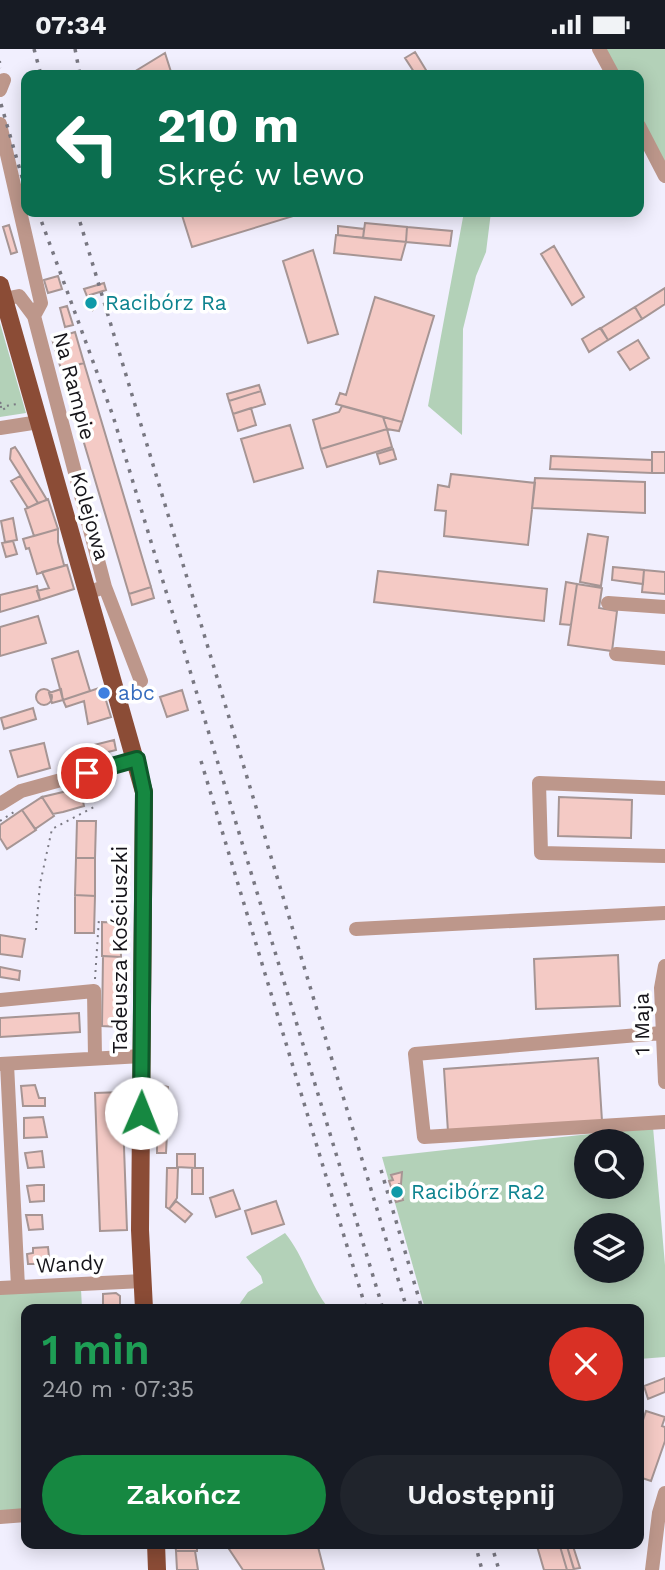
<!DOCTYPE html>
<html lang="pl">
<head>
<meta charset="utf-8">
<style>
  :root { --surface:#171b24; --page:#20242c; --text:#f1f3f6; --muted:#9ea1a6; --accent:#168841 }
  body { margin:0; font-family:"Work Sans",sans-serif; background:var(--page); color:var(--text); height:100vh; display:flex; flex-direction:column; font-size:26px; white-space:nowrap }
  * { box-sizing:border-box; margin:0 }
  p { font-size:23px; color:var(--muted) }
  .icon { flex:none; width:38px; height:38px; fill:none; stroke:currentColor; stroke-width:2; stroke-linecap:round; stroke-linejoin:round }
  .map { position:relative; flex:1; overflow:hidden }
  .drawer { position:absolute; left:21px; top:1255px; width:623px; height:245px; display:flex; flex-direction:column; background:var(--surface); border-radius:14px; box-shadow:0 4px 18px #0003 }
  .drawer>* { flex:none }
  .top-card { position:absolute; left:21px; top:21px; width:623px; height:147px; border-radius:14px; box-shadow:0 4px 18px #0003; background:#0b6e4f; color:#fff; overflow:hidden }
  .controls { position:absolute; left:574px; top:1080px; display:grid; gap:14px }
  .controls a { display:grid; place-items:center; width:70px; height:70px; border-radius:50%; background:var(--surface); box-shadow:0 4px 18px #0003; font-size:35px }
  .pin { position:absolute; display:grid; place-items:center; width:60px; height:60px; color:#fff; margin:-30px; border:4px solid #fff; border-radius:50%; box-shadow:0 2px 7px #0007 }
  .me { position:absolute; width:77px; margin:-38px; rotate:1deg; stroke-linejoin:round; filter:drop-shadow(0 0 5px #0008) }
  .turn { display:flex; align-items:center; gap:24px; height:147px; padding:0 21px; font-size:32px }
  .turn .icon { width:91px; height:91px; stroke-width:2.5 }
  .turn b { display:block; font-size:49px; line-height:60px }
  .round { display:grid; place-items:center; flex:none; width:74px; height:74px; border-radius:37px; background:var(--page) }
  .summary { display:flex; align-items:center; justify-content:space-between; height:119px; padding:0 21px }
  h1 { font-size:42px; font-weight:600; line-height:52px; color:#1e9e55 }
  .action { display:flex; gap:14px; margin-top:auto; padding:14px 21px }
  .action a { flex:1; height:80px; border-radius:42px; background:var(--accent); color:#fff; font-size:28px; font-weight:600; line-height:80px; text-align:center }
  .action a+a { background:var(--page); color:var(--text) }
  .status { display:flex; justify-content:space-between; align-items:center; height:49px; padding:0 35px; background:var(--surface); direction:ltr }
  .status svg { height:19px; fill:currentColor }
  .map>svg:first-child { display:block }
</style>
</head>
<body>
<div class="status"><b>07:34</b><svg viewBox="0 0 49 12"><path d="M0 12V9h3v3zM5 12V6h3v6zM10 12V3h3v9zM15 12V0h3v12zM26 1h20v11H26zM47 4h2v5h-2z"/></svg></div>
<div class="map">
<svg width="665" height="1521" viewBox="0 0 665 1521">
  <rect width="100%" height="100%" fill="#f1effe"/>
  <path fill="#b3d1b8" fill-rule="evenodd" d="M605,0H665V117L639,66V26H618Z
    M464,163H491L486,203L476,227L463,280L462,386L428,357Z
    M0,274L26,364L0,368Z
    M653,1078L665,1216V1308L639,1310V1260H425L382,1108ZM586,1092H632V1138H586ZM586,1176H632V1222H586Z
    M285,1184C304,1207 310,1236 329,1260H236L248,1243L263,1234L261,1227L246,1208Z
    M81,1240L82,1260H26V1461L0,1463V1245Z"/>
  <path fill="#f4cac5" stroke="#a69594" stroke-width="2" d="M415,3L429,26H416L405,9Z
    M165,4L172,26H129Z
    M181,163H299L300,165L192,198Z
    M365,174L407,178L406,193L363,189Z
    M9,176L17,203L11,205L3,178Z
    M338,177L364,180L363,189L338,186Z
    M407,178L452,182L450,197L406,193Z
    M336,186L406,193L401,211L334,204Z
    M554,197L584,248L572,256L541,205Z
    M313,201L338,285L308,294L283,212Z
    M58,227L62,240L48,244L44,231Z
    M104,234L106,241L90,246L93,262L84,240Z
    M665,239V255L642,270L635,258Z
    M375,248L434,267L402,373L336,355L340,344L346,346Z
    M67,257L73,276L65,278L60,259Z
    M635,258L642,270L608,291L601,279Z
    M600,279L608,291L589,303L582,290Z
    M75,283L84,314L61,320L52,290Z
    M638,291L649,309L630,321L618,303Z
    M84,314L151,538L129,545L62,320Z
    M259,336L261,342L229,352L227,345Z
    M261,342L265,355L233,365L229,352Z
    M342,357L383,368L387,380L321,400L313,371L339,363Z
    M251,359L256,376L238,382L233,365Z
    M383,368L402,373L399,382L387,380Z
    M290,376L303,419L254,433L241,390Z
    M387,380L392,398L327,418L321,400Z
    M15,398L19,404L47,451L38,454L10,410L11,400Z
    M393,400L396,410L380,415L377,405Z
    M652,403H665V424H652Z
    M551,407L652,411V424L550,420Z
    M451,425L535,434L528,496L444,487L446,462L435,461L438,436L449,438Z
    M20,427L38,454L28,459L11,432Z
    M535,429L645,433V464L532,459Z
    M48,450L58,480L34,487L25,460Z
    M13,469L17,491L5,493L1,472Z
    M58,480V493L64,516H67L37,525L29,499L26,500L23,490Z
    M588,485L608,488L601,537L580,533Z
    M13,492L17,505L6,508L2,494Z
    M67,516L74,540L40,551L37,542L49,539L42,523Z
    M613,518L644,521L643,535L612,531Z
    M644,521L665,523V545L642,543Z
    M378,522L547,540L544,572L374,553Z
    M566,533L577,535L571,576L560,575Z
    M577,535L602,539L599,559L617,562L612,602L568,596Z
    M37,537L40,551L0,563V546Z
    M151,538L154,549L132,556L129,545Z
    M38,567L46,594L0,607V578Z
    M78,602L90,642L63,651L52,610Z
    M102,638L111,668L88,675L84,652L66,658L63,651Z
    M61,640L63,651L52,654L49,644Z
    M36 648a8 8 0 1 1 16 0a8 8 0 1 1-16 0Z
    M182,641L188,661L167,668L160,648Z
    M33,659L36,670L4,680L1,669Z
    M114,691L116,701L80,710L78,700Z
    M44,694L50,719L18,728L10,702Z
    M80,739L84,757L63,763L53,765L42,748Z
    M42,748L54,767L35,780L22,761Z
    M559,748L632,751L631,789L558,787Z
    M22,761L36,781L7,800L0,789V776Z
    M77,772H96L95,809H76Z
    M76,809H95V847L75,846Z
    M75,846L95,847L94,884H75Z
    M102,873L120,874L121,908L102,907Z
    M0,886L25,890L22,908L0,905Z
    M618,906L620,957L536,960L534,910Z
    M103,907L121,908L120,978L102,977Z
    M0,918L20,922L19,931L0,928Z
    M79,964L80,983L0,988V969Z
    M598,1009L602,1072L448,1083L444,1020Z
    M35,1036L39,1049H45V1057H23L21,1037Z
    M161,1036L168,1038L170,1085H167L166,1104H157V1044Z
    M122,1043L127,1181L100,1182L95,1044Z
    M43,1068L47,1088L24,1089V1069Z
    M42,1102L44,1118L28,1119L25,1104Z
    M177,1105H195V1119L177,1118Z
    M167,1119H178L177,1149L169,1160L166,1158Z
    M192,1119H203V1145H192Z
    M402,1123L401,1135H399L403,1151L396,1153L389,1132L393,1131L391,1126Z
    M37,1136H44V1152L30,1153L27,1137Z
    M233,1141L240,1160L216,1168L210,1149Z
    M176,1152L192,1165L185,1173L169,1160Z
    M276,1152L284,1175L252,1185L245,1162Z
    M26,1166H42L43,1180L29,1181Z
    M48,1198L49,1208H45V1215H28L27,1205L33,1204V1199Z
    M116,1244L120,1247V1260H98L103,1258V1245Z
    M665,1329V1343L648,1350L644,1337Z
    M646,1362L665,1368L662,1377L665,1378V1392L651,1432L639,1428V1373L643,1371Z
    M175,1494H197V1502H176Z
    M225,1494H317L324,1521H243Z
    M544,1494H559L567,1521H544L537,1497Z
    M559,1494H566L574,1521H567Z
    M566,1494H572L580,1519L574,1520Z
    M176,1502H195L198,1521H177Z"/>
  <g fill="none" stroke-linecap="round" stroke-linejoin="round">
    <path stroke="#7b7a84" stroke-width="2" stroke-dasharray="2 5" stroke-linecap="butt" d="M0,12L1,19
      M0,353L6,363
      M0,358L17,355
      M0,772L17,761
      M36,881L40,835L52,780L96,757
      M95,930L99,869"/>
    <path stroke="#bd978b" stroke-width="14" d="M599,0L613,26
      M0,41L4,31
      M0,75L41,254L34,267
      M639,77L665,127
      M4,250L19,247L34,267L105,538L89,543
      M0,379L39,373
      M105,538L141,632
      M608,554L665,558
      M616,605L665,609
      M665,739L539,734L541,804L665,807
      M0,755L21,742L137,710
      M356,880L665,864
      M665,917L661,939L665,1033
      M0,951L94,942L95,1009
      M662,984L415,1005L424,1088L665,1073
      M0,1015L142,1007
      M7,1015L18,1238
      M0,1239L143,1232
      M0,1468L26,1466
      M652,1521L659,1464L665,1444"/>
    <path stroke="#8b4c36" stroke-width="18" d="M0,236L144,743L140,1181L144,1260
      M156,1494L157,1521"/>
    <path stroke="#787781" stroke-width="3.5" stroke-dasharray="3.5 7" stroke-linecap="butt" d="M34,0L41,26
      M75,0L80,26
      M1,55L26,142
      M38,163L113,367L383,1260
      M77,163L407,1260
      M201,712L366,1260
      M381,1121L422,1260
      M453,1494L454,1496
      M475,1494L482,1521
      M491,1494L499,1521"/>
  </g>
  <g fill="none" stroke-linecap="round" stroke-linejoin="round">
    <g stroke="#0e582a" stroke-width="18">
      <path id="route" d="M87,724L137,710L144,743L141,1064"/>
    </g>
    <use href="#route" stroke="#168841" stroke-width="12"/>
  </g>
  <g fill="#0f9aa8" stroke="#fff" stroke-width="2.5">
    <circle cx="91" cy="254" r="7"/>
    <circle cx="397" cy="1143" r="7"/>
  </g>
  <circle fill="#3f7fe0" stroke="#fff" stroke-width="2.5" cx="104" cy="644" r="7"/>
  <g text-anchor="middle" stroke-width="7" stroke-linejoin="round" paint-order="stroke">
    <g font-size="21" fill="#0d838f" stroke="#fff" text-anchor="start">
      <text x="105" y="261">Racibórz Ra</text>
      <text x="411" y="1150">Racibórz Ra2</text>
    </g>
    <g font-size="21" fill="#151419" stroke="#fff">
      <text transform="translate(74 337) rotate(75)" y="7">Na Rampie</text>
      <text transform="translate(90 467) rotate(74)" y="7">Kolejowa</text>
      <text transform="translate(120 901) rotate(-90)" y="7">Tadeusza Kościuszki</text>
      <text transform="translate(642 975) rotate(-91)" y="7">1 Maja</text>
      <text transform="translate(70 1215) rotate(-3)" y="7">Wandy</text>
    </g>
    <g font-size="21" fill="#366cbe" stroke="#fff" text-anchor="start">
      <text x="118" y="651">abc</text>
    </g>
  </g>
</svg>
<div class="controls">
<a><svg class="icon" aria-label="search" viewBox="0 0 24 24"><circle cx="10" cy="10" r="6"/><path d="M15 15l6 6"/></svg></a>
<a><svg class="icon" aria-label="layers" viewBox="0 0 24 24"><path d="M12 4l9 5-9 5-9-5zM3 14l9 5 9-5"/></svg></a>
</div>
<div class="pin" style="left:87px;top:724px;background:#d93025"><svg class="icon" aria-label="arrive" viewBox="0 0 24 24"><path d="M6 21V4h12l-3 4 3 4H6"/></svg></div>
<svg class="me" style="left:141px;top:1064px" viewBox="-20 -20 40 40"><circle r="19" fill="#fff"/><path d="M0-13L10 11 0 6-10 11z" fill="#168841"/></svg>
<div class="top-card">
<div class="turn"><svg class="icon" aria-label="left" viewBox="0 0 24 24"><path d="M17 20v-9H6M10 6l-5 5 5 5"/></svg><div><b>210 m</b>Skręć w lewo</div></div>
</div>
<section class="drawer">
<div class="summary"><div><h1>1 min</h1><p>240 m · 07:35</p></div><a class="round" style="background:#d93025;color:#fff"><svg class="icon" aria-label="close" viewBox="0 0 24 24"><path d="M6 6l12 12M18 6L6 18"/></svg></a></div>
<div class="action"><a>Zakończ</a><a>Udostępnij</a></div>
</section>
</div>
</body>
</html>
